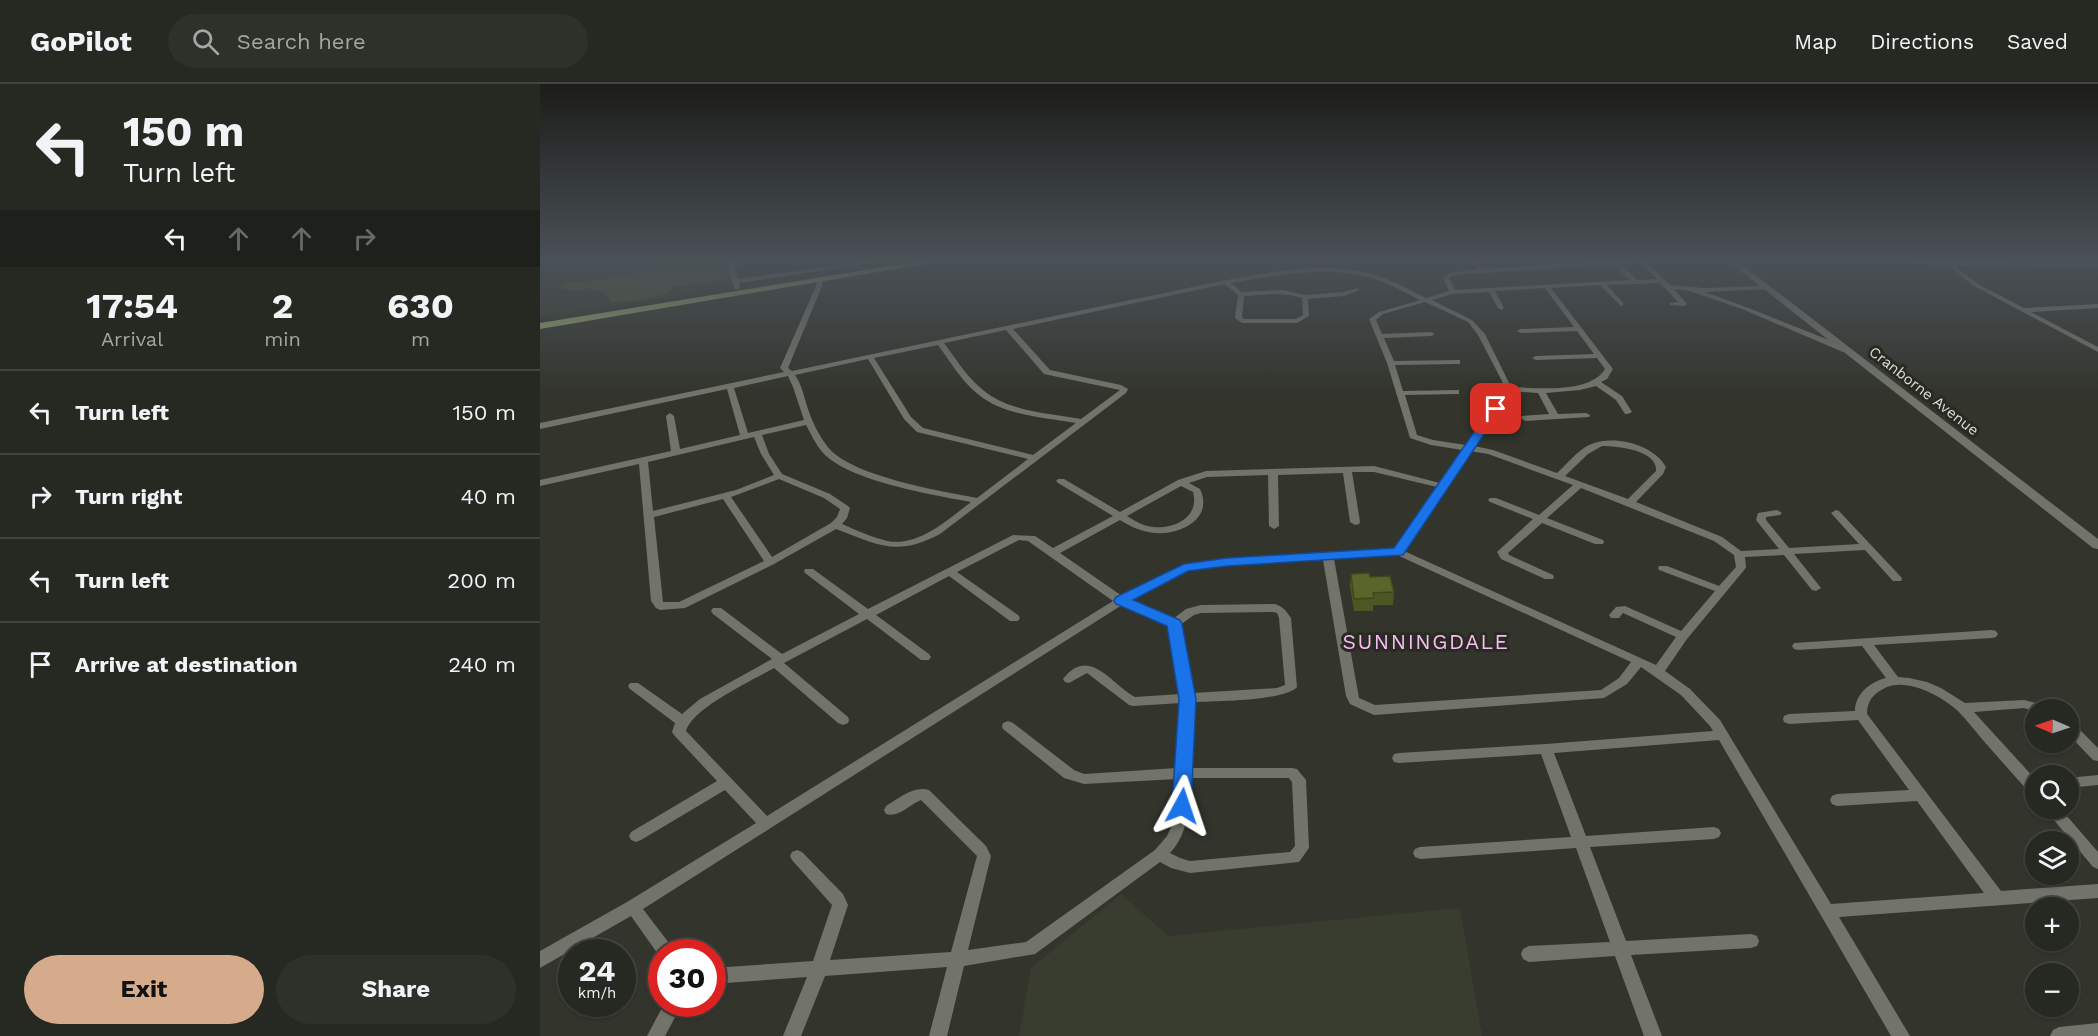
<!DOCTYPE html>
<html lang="en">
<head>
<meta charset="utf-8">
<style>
  :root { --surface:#262822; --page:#2e302a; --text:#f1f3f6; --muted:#a4a6a5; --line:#424440; --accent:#d6ab8b }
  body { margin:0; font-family:"Work Sans",sans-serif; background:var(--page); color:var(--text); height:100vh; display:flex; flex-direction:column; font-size:22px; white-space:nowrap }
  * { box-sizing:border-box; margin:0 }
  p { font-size:20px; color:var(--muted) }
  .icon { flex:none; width:33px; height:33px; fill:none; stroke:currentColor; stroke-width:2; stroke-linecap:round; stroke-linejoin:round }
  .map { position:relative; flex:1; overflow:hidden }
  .sheet { display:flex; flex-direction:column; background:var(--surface); width:540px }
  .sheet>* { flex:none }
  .banner { background:#262822; color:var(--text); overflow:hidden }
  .needle { width:39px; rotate:272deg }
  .fabs { position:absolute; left:1485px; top:615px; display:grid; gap:12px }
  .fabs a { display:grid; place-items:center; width:54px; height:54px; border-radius:50%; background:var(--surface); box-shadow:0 2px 4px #0004,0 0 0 2px var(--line); font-size:30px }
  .speed { position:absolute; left:18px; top:855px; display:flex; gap:12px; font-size:30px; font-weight:700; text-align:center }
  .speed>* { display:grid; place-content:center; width:78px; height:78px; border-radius:50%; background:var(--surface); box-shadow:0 2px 4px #0004,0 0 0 2px var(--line); line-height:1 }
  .speed small { font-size:15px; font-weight:400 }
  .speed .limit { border:9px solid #d22; background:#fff; color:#111 }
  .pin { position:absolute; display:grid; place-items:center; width:51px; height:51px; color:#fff; margin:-26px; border-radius:12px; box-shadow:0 3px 9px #0006 }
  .me { position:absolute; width:66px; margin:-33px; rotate:5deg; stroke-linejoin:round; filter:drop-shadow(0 0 4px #0008) }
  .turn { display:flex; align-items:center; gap:21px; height:126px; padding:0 24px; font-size:27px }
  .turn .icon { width:78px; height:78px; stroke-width:2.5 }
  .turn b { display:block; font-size:42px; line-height:51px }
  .lanes { display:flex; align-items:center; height:57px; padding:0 24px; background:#0003; justify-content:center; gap:30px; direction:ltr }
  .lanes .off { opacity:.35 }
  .eta { display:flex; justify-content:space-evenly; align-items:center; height:102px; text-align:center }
  .eta b { font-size:36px; font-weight:700; line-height:42px }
  .cta { display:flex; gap:12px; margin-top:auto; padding:12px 24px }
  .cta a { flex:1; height:69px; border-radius:36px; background:var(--accent); color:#111; font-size:24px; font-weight:700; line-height:69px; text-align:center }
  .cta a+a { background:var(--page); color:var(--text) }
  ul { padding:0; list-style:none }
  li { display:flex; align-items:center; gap:18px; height:84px; padding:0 24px; border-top:2px solid var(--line) }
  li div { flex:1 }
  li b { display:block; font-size:22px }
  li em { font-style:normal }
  header { display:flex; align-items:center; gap:36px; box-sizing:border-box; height:84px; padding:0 30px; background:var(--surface); border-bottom:2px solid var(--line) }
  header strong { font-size:28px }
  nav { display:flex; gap:33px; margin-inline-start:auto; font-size:21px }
  .search { width:420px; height:54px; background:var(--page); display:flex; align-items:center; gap:15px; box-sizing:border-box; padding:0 21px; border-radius:33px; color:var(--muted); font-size:22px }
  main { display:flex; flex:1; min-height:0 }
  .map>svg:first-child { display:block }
</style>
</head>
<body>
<header>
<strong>GoPilot</strong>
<div class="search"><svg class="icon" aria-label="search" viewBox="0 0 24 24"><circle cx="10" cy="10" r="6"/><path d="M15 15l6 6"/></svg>Search here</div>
<nav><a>Map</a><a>Directions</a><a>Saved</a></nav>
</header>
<main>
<section class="sheet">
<div class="banner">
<div class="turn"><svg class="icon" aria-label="left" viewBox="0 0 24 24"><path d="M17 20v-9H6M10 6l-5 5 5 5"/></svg><div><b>150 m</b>Turn left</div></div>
<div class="lanes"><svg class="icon" aria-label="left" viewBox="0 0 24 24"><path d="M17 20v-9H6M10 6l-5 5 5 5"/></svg><svg class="icon off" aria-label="ahead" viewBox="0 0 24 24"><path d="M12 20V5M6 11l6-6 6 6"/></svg><svg class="icon off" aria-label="ahead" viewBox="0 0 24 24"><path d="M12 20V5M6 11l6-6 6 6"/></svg><svg class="icon off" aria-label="right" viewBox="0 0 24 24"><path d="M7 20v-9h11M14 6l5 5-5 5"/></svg></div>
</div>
<div class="eta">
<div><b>17:54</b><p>Arrival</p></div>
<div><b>2</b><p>min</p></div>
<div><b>630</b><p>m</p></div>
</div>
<ul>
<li><svg class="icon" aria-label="left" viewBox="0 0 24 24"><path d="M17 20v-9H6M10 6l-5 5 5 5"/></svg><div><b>Turn left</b></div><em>150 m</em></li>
<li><svg class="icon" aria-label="right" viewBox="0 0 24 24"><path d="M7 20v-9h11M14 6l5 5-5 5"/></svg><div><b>Turn right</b></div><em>40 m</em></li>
<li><svg class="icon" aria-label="left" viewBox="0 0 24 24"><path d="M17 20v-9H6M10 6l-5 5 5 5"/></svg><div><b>Turn left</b></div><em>200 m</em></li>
<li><svg class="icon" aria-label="arrive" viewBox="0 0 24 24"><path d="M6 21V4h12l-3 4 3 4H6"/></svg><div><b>Arrive at destination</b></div><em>240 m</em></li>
</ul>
<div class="cta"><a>Exit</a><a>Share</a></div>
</section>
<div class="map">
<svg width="1558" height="952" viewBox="0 0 1558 952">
  <rect width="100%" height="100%" fill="#33352d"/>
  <path fill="#393d2f" d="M0,176H149L151,187L188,183L191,202L185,205L0,234Z
    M581,810L628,852L920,824L942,952H479L491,884Z"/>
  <path fill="#4c542e" d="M168,181L183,183L191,192L181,197L134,203L127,210L98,216L71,219L66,210L49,204L37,208L20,204C26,197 36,197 46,198L119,185L140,182L148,185Z"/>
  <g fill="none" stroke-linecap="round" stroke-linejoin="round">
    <path stroke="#7a874c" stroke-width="2" d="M1506,176L1548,179"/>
    <path fill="#72746b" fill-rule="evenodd" d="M186,176H192L193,179L226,176L194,182L198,195L336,176H353L199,199L200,204L197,206L194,204Z
      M930,176H936L943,185L1074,176H1104L1130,201L1164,204L1226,202L1229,204L1228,205L1165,208L1206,223L1309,264V268H1303L1202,225L1150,207L1134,205L1147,220L1144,222L1130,221V219L1138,218L1120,199L1067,201L1084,220L1081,222L1060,201L1011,204L1073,285L1067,295L1061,298L1082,312L1092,328L1088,330H1085L1076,316L1056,302L1040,306L1006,309L1018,330L1046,329L1050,331L1049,333L985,337L981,334L982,332L1009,330L998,309L970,307L934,362L953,366L1017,389C1027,380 1037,367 1049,361C1073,350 1113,360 1126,383L1123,390L1096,418L1182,453L1201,467L1239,465L1216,436L1218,429L1237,426L1242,429L1240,431L1226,433V436L1249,464L1319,460L1291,429L1296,426L1299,427L1361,493L1362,495L1361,497H1353L1325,466L1254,470L1281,504L1276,507L1272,506L1244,471L1205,473L1206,483L1205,485L1147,555L1125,587L1150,605L1180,636L1291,820L1444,809L1377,717L1297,722L1292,720L1290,716L1292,712L1297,710L1369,706L1318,636L1249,640L1244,638L1243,635L1244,632L1249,630L1315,627C1315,610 1330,598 1346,594L1322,562L1258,566L1254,565L1252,562L1254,559L1452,546L1456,547L1458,550L1456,553L1452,554L1334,561L1358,593L1369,594L1387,598L1401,604L1425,619L1484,616L1512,623L1513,626H1496V628L1484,624L1434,628L1496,696V711L1491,710C1474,692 1458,673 1442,655C1434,646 1427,636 1418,627C1401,612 1366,592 1343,605C1332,611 1327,618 1327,630L1461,807L1558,800V814L1299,833L1370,952H1351L1179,656L1014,669L1046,752L1174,743L1179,745L1181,749L1179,753L1174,755L1050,763L1086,857L1211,850L1217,852L1219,857L1217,862L1211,864L1091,871L1122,952H1104L1075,872L989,878L983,875L981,870L983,865L989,862L1070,858L1036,764L880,775L875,773L873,769L875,765L880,763L1031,753L1001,670L859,679L854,678L852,674L854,670L859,669L1006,660L1173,647L1170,642L1141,611L1101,583L1087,600L1064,614L834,631L810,620L806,612L783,476L687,481L647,487L590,517L633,535L646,525L661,521L735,520C744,523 746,527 751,534L757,603C745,617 675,617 654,618L651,684H752L757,685L766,696L769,764L759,778L650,789L631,784L620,778L495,870L424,882L407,952H389L407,883L285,892L261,952H243L267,893L172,900V884L273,877L292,821L252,776L250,772L252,768L257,766L262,768L303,810L308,821L290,876L411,868L437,772L381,716C370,720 359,734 346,730L344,726L346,722C358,715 374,701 389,706L446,762L451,772L428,866L486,858L615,766L627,752L633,739L637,695L544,700L524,694L463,645L462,642L463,639L468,637L473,639L534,686L544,690L637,684L641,619L593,622L589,621L547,589L529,599L525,598L523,595C549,561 571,600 595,613L641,610L629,542L582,521L103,825L132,863L134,868H122V874L120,873L91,832L0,884V867L87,818L216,739L185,706L101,756L96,758L91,756L89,752L91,748L177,697L134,651L132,648L135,639L90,605L88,602L90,599H98L142,630L160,615L232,575L173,530L171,527L173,524H181L242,570L319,530L265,489L264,487L265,485H273L328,525L473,451L495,452L513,464L573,432L518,399L516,397L518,395H524L580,428L638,396L666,387L834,382L900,399L922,366L891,361L870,354L847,279L829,235L839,228L880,216C866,209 852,201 838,196C790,180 739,191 691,199L702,208L742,206L766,211L803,208L817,204L820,206L804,212L768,215L769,232L757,239H702L695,234L698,211L685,200L473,245L510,286L581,301L588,305L586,309L400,450C357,473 338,461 296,445L234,480L145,524L120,526L116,524L111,517L99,380L0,402V396L131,367L126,332L130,329L134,332L140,365L200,351L187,305L0,345V339L244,288L240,284L276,202L277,196L280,194L283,196L282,202L248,284L252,287L686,196C737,187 793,175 844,194C858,199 872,207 886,214L909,207L903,194L908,189L937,185ZM1100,179L1117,195L1097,196L1080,180ZM1073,181L1090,196L915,206L909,194L912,192L925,190ZM1005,204L1034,243L981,245L977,247L981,249L1037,247L1054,270L996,272L992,274L996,276L1057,274L1065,285C1050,310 997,304 971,303L945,250L932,236L892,216L913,210L949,208L958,224L961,226L964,224L955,207ZM733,210L750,211L762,214L763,231L756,235H704L702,233L704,212ZM885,218L928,238L938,251L962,297L964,305L926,361L893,356L877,351L865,311L916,310H919V306L863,307L855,281L917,280H920V276L854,277L844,254L891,252L895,250L891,248L842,250L836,236L843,230ZM466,246L504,290L580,306L541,335C509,329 469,328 443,306C427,293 416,275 404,259ZM398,261C410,277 422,298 439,311C465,332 504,333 536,339L493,371L383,344L371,333L334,274ZM328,275L364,335L377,348L488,375L437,414C401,407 309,392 287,362C279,351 272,338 268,325C264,313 262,301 255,291ZM248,292L253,303L264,336L208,349L194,304ZM266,341C271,350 276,361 283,369C309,397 393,411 431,418C407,436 379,463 347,457C331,453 316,446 302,440L307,434L310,424L308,422L290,410L242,390L229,370L222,351ZM214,353L221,370L234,391L196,406L113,427L108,378ZM1062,362C1077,362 1118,366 1116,387L1088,415L1025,392L1048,370ZM930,367L948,370L1033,401L999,431L956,414H950L948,416L950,418L993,435L957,468L961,475L1005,495H1013L1014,493L1013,491L969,471L968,469L1002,439L1055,460H1063L1064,458L1063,456L1007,434L1041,404L1174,457L1194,471L1196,483L1179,502L1127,482H1119L1118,484L1119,486L1175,507L1141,547L1085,522L1076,523L1069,531L1071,534H1079L1083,529L1136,553L1116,581L864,467ZM812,388H834L897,403L855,465L687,475L644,481L582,512L520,469L580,436C591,443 602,448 616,449C641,451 674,434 660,405L649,399L667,393L728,391L729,442L734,445L739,442L738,391L803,389L810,438L815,441L819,440L820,438ZM239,395L284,414L300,425L297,433L291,439L232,473L191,413ZM641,402L653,408C661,436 627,449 604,441C598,439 592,435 587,432ZM183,415L224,477L139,518H123L114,433ZM479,456L488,457L573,517L227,732L146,647C152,624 213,596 234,584L298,639L303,641L308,639L309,636L308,633L244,579L327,535L381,576H389L391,573L389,570L336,531L409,492L470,537H478L480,534L478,531L417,488ZM857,471L1091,578L1079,594L1061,606L835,621L819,614L794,475ZM733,528L737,529L739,534L745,601L737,604L653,609L640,541L654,531L661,529ZM650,694H749L752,698L755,762L750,768L650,777L640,774L630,769C650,748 648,721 650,694Z
      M1338,176L1558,180V184L1415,182L1438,200L1484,224L1558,220V224L1491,228L1558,263V268L1434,202L1407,181L1341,178Z
      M1528,637L1533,639L1558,664V677L1553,676L1528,650Z
      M1558,691V701L1528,704V694Z
      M1504,724H1520L1558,768V785L1553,783Z
      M124,920H142L125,952H107Z
      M1558,939V952H1510L1513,946L1519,943Z"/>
    <path fill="#72746b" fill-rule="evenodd" d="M1187,176H1196L1558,455V465L1553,464Z"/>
    <path fill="#99a56c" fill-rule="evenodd" d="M387,176H408L0,245V239Z"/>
  </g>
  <path fill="#4d5724" d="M811,490L830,493L854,508L853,521H833V527H814L810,502Z"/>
  <path fill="#59652a" stroke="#3e471d" stroke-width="1.5" d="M829,489L830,493L850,492L854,508L833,509L834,514L814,515L811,490Z"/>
  <linearGradient id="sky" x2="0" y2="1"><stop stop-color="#1c1d19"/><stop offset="0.57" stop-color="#4a5157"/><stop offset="1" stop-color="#4a5157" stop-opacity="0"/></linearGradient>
  <rect width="1558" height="309" fill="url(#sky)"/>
  <path fill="#1a73e8" stroke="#114b97" stroke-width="1.5" d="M956,321L961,325L863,471L687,482L648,487L593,516L640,536L642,540L656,615L651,722L648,727L642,729L635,727L632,722L639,615L627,542L576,520L574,517L576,513L644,480L687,474L854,464L952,322Z"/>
  <g text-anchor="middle" stroke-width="6" stroke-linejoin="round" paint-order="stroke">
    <g font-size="15" fill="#ddded9" stroke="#292b23">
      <text transform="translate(1384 307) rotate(38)" y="5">Cranborne Avenue</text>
    </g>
    <g font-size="21" letter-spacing="1.5" fill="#f9bcf4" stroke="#292b23">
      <text x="886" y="565">SUNNINGDALE</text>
    </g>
  </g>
</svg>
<div class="fabs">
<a><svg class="needle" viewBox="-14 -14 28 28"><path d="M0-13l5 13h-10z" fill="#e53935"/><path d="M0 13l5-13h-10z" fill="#a4a6a5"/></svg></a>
<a><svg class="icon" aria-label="search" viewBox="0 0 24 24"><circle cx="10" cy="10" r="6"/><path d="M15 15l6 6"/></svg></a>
<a><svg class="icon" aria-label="layers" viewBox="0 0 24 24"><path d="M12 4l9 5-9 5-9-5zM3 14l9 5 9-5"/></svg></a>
<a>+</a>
<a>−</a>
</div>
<div class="speed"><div>24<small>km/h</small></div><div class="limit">30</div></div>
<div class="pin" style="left:956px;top:325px;background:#d93025"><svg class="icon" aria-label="arrive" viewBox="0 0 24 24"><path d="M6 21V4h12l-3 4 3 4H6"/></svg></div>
<svg class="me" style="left:642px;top:722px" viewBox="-20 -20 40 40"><path d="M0-17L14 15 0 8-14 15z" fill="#1a73e8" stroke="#fff" stroke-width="4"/></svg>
</div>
</main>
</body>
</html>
